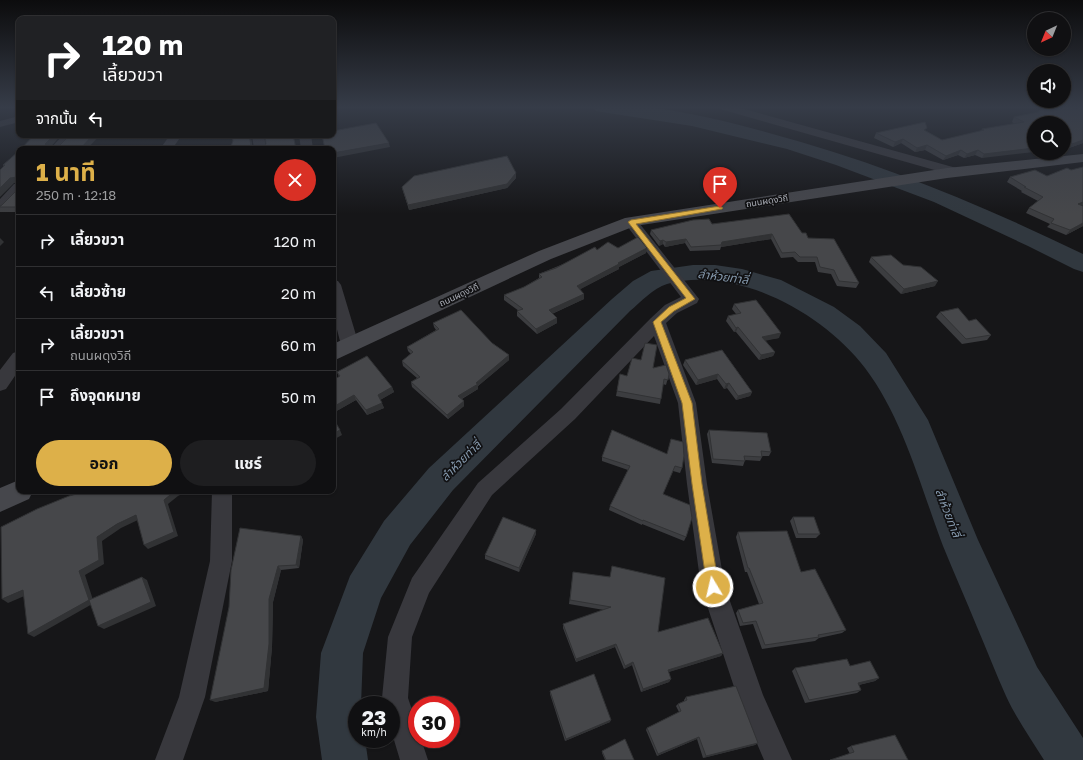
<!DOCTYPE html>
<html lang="th">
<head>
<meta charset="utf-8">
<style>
  :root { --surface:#101012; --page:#1e1e20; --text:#f1f3f6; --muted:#9c9d9f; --line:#303032; --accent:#ddb049 }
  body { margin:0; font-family:"Golos Text","Noto Sans Thai",sans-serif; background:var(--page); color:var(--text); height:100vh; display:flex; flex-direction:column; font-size:15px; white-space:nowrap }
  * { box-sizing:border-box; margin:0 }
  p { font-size:13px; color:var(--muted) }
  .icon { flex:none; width:22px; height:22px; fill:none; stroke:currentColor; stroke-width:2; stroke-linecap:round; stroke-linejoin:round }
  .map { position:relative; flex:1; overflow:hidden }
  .side { position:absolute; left:16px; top:146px; width:320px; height:348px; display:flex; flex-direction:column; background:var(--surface); border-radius:8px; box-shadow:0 1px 3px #0004,0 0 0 1px var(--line) }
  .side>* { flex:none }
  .top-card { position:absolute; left:16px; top:16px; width:320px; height:122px; border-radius:8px; box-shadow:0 1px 3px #0004,0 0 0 1px var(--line); background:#202124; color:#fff; overflow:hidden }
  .needle { width:26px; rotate:223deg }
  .fabs { position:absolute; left:1027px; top:12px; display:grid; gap:8px }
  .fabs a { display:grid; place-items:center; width:44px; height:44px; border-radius:50%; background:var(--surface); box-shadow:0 1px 3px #0004,0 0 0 1px var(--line); font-size:20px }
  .speed { position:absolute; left:348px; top:696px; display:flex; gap:8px; font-size:20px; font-weight:700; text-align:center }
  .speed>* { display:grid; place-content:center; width:52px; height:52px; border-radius:50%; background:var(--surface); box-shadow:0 1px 3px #0004,0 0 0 1px var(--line); line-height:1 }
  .speed small { font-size:10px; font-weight:400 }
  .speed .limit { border:6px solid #d22; background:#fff; color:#111 }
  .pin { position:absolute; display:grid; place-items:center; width:34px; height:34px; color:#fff; margin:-41px -17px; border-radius:50% 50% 50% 0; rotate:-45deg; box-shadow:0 0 4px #0007 }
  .pin .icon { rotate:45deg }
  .me { position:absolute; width:44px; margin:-22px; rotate:351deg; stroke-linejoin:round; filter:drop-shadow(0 0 3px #0008) }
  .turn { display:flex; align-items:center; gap:14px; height:84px; padding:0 20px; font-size:18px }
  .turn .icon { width:52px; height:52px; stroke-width:2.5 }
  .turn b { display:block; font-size:28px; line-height:34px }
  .then { display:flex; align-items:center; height:38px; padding:0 20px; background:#0003; gap:8px; font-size:15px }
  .round { display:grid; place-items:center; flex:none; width:42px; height:42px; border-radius:21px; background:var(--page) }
  .overview { display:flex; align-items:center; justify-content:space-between; height:68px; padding:0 20px }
  h1 { font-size:24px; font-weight:700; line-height:30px; color:var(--accent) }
  .action { display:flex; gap:8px; margin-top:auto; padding:8px 20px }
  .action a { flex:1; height:46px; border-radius:24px; background:var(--accent); color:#111; font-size:16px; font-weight:700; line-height:46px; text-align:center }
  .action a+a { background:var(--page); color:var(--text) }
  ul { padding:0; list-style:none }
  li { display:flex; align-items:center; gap:12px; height:52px; padding:0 20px; border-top:1px solid var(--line) }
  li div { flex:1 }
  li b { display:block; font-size:15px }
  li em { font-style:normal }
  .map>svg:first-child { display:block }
</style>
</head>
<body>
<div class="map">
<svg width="1083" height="760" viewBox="0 0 1083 760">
  <rect width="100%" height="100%" fill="#161618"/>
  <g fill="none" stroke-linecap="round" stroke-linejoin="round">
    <path fill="#31383f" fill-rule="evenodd" d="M593,107C611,107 630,106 648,107C689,112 730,122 769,133C878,162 982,205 1083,254V272L1074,269L1028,246L934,202L836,165L787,149L692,126L602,112L596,111Z
      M693,265H715L742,269L781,280L834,307L860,326L886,353L928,420L978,540L1037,667L1083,738V760H1044C1031,739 1016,718 1006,696C996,674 987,650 977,627C966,600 954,573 943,546C921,488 903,418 865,368C824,314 737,265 667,284C653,288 641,302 630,311L453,490L410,545L381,598L363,653L361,705H357V739H365L368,760H322L316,717L321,653L350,576L384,521L429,468L612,299L633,281L651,271Z"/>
    <path fill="#38383d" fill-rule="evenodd" d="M719,107H737L960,169L962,172L960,175H952L720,109Z
      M19,116V122L0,127V121Z
      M63,135H75L62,149H50Z
      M170,135H182L172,149H160Z
      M252,135H264L266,149H254Z
      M299,135H311L313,149H301Z
      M19,183V194L5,209L0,210V199L14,184Z
      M631,218L636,219L699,299L697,303L677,313L666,323L696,403L707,484L725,587L763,695L792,760H764L738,699L701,587L687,484L678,403L654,336L575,419L492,495L429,593L412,637L408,698L417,725V739H421L428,760H400L391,730V705H384L382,698L388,637L412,578L478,483L561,409L651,318L665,305L681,297L624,222L626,219Z
      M333,280L338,281L341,285L359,345L356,349L350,351L344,349L341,345L333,314Z
      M19,351V370L6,389L0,391V370L13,353Z
      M212,491H232V561L205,697L183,760H155L179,697L210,561Z"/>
    <path fill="#46474c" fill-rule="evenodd" d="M1083,154V162L947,178L635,226L551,259L333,361V344L539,251L625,218L947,168Z
      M19,480V491H33L29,499L0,512V488Z"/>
  </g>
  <path fill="#3c3d40" d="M1083,107V143L1069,148L1065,146L1064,147V123L982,158L975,155L964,158L958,155L943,160L925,150L915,152L901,143L893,147L874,138L876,133L926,131L942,140L981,131L982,129L1015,124L1012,122L1014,117L1076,109Z
    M19,151V212H0V206L2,205L17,190V182L14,183L3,165Z
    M1010,177L1082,206L1083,226L1066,235L1047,227L1050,224L1026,213L1029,208L1038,201L1021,192L1022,191L1007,182Z
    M516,178L507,188L409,210L403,191L402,187Z
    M712,224L802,233L808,238L859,283L856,288L837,286L831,274L818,272L815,262H798L793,257L781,258L771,239L721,247L720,250L690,251L685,243L665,247L663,244L659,246L650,234L651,230Z
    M618,248H647L646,253L619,267V269L580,289L584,299L552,314L557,323L537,334L517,316V311H519L504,300V295L524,287L539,278V274L597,250Z
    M871,257L903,265L935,286L901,294L869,262Z
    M734,304L779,338L765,340L775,352L773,356L759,360L736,332H734L726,321L728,316L736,314L732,309Z
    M940,312L969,321L991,335L987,340L962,344L936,317Z
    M433,323L492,343L509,355V360L478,386V389L462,399L464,406L448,419L412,387L411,382L417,378L403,366L402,361L411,354L408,351L407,347L436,330L434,327Z
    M722,350L752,392L750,396L736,400L727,388L724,389L717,379L696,385L683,365L685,360Z
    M653,368L669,374L666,385L663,384L660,404L616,396L620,374L627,376Z
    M337,372L392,387L394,392L380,400L384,408L367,415L356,400L333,413V380L339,377Z
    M612,430L682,468L680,473L673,471L663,494L686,537L684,541L642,524V525L609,510L610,506L628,470L602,461V457Z
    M709,430L771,452L769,456H762V457L760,461L745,460L743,466L712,463L707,434Z
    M793,517L820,534L816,538H796L790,521Z
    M536,530V534L519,572L485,559V555Z
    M738,532L801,572L846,630L842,633L819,638L815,641L762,649L753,624L740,626L736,613L738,610L759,604L747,572H745L736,537Z
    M301,536L303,540L299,568L281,570L273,602L272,647L268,691L215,702L229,607Z
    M573,572L610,577L658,632L723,653L721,656L668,672L671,679L669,682L641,692L632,665L624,669L615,647L576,662L563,628V624L604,610L569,604Z
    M850,666L879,678L875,681L859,685L861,690L857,693L805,703L792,671L795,668Z
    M550,691L610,722L565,741L550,694Z
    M686,697L758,743L755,745L703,758L697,739L657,756L646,730L647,728L679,712L676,706L678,704L684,701V700Z
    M851,746L908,760L850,754L847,748Z
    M602,751L634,760H605L602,753Z"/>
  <path fill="#313234" d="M54,135H61L49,149L45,144Z
    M93,135H100L87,149H80Z
    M250,135L251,138L253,149L251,146Z
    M903,139L901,143L893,147L895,142Z
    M1083,140V143L1069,148L1072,144Z
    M1068,142L1065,146L1064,147V143Z
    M389,143L390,147L333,158V153Z
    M927,145L925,150L915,152L917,148Z
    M1034,148V152L982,158L984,154Z
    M961,150L958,155L943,160L946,156Z
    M978,150L975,155L964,158L967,154Z
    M516,173V178L507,188L409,210L408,205Z
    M17,177L19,182L14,183L0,197V188L10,178Z
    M1083,202V205L1075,209L1078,204Z
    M1083,223V226L1066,235L1070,230Z
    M772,234L771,239L721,247L722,242Z
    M0,238L4,242L0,246Z
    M686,239L685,243L665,247L666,242Z
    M663,240V244L659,246L660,241Z
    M647,248L646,253L619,267V269L577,291V286L618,263Z
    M938,281L935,286L901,294L904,289Z
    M584,294V299L549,315V310Z
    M557,318V323L537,334L536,329Z
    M738,327L736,332H734L736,328Z
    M781,333L779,338L760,342L762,337Z
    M775,352L773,356L759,360L761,355Z
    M509,355V360L478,386V389L459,400L458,396L476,383Z
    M718,374L717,379L696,385L698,380Z
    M729,383L727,388L724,389L726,384Z
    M392,387L394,392L380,400L378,395Z
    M752,392L750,396L736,400L738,396Z
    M354,395L356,400L333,413V407Z
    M464,401V406L448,419L447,415Z
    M382,403L384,408L367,415L366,410Z
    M340,430L342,435L333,440V434Z
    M175,491H188L178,496L168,504L178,536L148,549L144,545L164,500Z
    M136,515L140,519L121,528L102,541L104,564L85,575L94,603L34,637L28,634L79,571L97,537L117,524Z
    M536,530V534L519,572V568Z
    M301,536L303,540L299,568L296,565Z
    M278,566L281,570L273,602L272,647L268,691L215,702L210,700L269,599Z
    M142,577L147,580L156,606L104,629L98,626Z
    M23,590L29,594L8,603L2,599Z
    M616,644L615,647L576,662V659Z
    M723,653L721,656L666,673L668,670Z
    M633,662L632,665L624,669L625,666Z
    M879,678L875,681L854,686L858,683Z
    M671,679L669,682L641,692L643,689Z
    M611,720L610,722L565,741L566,739Z
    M699,737L697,739L657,756L658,754Z
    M758,743L755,745L703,758L706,756Z"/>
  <path fill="#46474a" stroke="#313234" d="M1044,107H1070L1076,109L1079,107H1083V140L1072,144L1068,142L1064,143V123H1034V148L984,154L978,150L967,154L961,150L946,156L927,145L917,148L903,139L895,142L876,133L925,122L927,128L924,130L942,140L984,130L982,129L1024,122L1014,117L1038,112Z
    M376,123L389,143L333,153V149H325L322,135H333V131Z
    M34,135H54L45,144L47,146H59L70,135H93L80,149H21Z
    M240,135H249L251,146H264L266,144L265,135H293L296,149H271L270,148L266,149H230L233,141L232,136Z
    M19,151V207H0V206L2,205L17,190V177L10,178L0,188V170L5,165H3Z
    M507,156L516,173L507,184L408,205L402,187L414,176Z
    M1083,167V202L1078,204L1083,206V223L1070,230L1051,223L1054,219L1029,208L1043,197L1024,187H1026L1010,177L1035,170L1047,176L1067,168L1071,170Z
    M789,214L802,233H806L808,238L834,239L859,283L839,281L834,270L820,267L817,257H800L795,252L782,253L772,234L722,242L721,245L691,247L686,239L666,242L663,240L660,241L651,230L693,220L709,219L712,224Z
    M638,237L647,248L618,263L619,264L577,286L584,294L549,310L557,318L536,329L517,311L523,309L504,295L524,287L542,277L539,274L556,268L595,247L597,250L608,242L618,248Z
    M891,255L903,265L921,267L938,281L904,289L871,257Z
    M756,300L781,333L762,337L775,352L761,355L738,327L736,328L728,316L741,313L734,304Z
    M958,308L969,321L976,319L991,335L966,339L940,312Z
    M461,310L492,343L509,355L476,383L478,384L458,396L464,401L447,415L411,382L420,377L402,361L413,352L407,347L439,329L433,323Z
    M645,343L657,345L653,368L666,365L669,374L668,380L664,379L661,399L617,391L620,374L627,376L632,358L641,360Z
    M722,350L752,392L738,396L729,383L726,384L718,374L698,380L685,360Z
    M367,356L392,387L378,395L382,403L366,410L354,395L333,407V380L340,376L337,372Z
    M333,418L340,430L333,434Z
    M612,430L667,454L671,439L683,442L684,456L682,468L675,466L663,494L690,505L692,518L686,537L643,520V521L610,506L630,466L602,457Z
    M709,430L767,433L771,452L761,451L762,457L744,456L745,461L713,459Z
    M88,491H175L164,500L174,532L144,545L136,515L117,524L97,537L99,560L79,571L89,600L28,634L23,590L2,599L1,527L37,509L69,496Z
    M503,517L536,530L519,568L485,555Z
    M793,517H814L820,534H798Z
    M240,528L301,536L296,565L278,566L269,599V644L264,688L210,700L229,607L231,570Z
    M787,531L801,572L815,569L846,630L818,635L819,637L765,645L756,621L743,623L738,610L763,603L749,568H748L738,532Z
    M612,566L665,578L658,632L708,618L723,653L668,670L671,679L643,689L633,662L625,666L616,644L576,659L563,624L611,607L570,600L573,572L610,577Z
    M142,577L151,602L98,626L89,600Z
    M847,659L850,666L870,661L879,678L858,683L861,690L809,700L795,668Z
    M594,674L611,720L566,739L550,691Z
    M736,686L758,743L706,756L699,737L658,754L647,728L681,711L678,704L687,700L686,697Z
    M895,735L908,760H830L854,752L851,746Z
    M625,739L634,760H606L602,751Z"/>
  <linearGradient id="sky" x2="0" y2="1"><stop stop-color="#0c0c0d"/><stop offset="0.5" stop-color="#363c48"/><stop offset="1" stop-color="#363c48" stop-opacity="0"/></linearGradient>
  <rect width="1083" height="214" fill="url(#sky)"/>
  <path fill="#ddb049" stroke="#90722f" d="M720,206L723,208L722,209L636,224L695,299L674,311L661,322L692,403L702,484L719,587L717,591L713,593L709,591L707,587L692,484L682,403L653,322L669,307L686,298L628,222L631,220Z"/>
  <g text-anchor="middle" stroke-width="3.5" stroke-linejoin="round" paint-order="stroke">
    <g font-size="9" fill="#aaadb6" stroke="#111113">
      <text transform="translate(767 201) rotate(-9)" y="3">ถนนผดุงวิถี</text>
      <text transform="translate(459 295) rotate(-25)" y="3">ถนนผดุงวิถี</text>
    </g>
    <g font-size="12" font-style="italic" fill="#8599ad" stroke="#111113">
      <text transform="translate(723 277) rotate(7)" y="4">ลำห้วยท่าลี่</text>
      <text transform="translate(461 461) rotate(-45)" y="4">ลำห้วยท่าลี่</text>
      <text transform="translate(948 513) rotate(69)" y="4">ลำห้วยท่าลี่</text>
    </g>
  </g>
</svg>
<div class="fabs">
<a><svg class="needle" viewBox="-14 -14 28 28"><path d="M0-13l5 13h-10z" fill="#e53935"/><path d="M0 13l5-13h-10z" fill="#9c9d9f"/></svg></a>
<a><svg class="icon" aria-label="sound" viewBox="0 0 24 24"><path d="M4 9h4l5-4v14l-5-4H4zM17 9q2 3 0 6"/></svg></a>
<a><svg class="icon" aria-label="search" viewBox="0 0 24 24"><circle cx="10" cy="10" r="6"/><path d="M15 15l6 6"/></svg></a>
</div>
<div class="speed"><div>23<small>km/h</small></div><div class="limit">30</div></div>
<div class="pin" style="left:720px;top:208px;background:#d93025"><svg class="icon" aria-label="arrive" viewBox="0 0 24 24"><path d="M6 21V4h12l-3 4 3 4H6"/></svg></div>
<svg class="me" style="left:713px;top:587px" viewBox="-20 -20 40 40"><circle r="17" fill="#ddb049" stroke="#fff" stroke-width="3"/><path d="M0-11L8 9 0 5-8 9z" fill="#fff"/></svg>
<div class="top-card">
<div class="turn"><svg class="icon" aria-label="right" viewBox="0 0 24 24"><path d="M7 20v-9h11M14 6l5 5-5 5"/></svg><div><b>120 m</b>เลี้ยวขวา</div></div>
<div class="then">จากนั้น<svg class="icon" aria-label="left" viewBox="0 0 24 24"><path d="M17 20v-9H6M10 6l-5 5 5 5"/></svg></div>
</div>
<section class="side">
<div class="overview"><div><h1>1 นาที</h1><p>250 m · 12:18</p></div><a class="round" style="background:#d93025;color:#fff"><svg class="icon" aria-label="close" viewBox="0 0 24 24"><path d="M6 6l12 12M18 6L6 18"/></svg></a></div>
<ul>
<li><svg class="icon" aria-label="right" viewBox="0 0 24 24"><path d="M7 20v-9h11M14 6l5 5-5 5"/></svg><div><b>เลี้ยวขวา</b></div><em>120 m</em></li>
<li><svg class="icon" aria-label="left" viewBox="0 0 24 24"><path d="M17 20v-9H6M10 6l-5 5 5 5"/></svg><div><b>เลี้ยวซ้าย</b></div><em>20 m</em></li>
<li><svg class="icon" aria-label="right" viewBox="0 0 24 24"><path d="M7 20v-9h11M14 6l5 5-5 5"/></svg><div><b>เลี้ยวขวา</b><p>ถนนผดุงวิถี</p></div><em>60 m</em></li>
<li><svg class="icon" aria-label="arrive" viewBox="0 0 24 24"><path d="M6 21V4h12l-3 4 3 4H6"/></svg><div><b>ถึงจุดหมาย</b></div><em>50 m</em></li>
</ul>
<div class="action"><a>ออก</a><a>แชร์</a></div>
</section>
</div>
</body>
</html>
